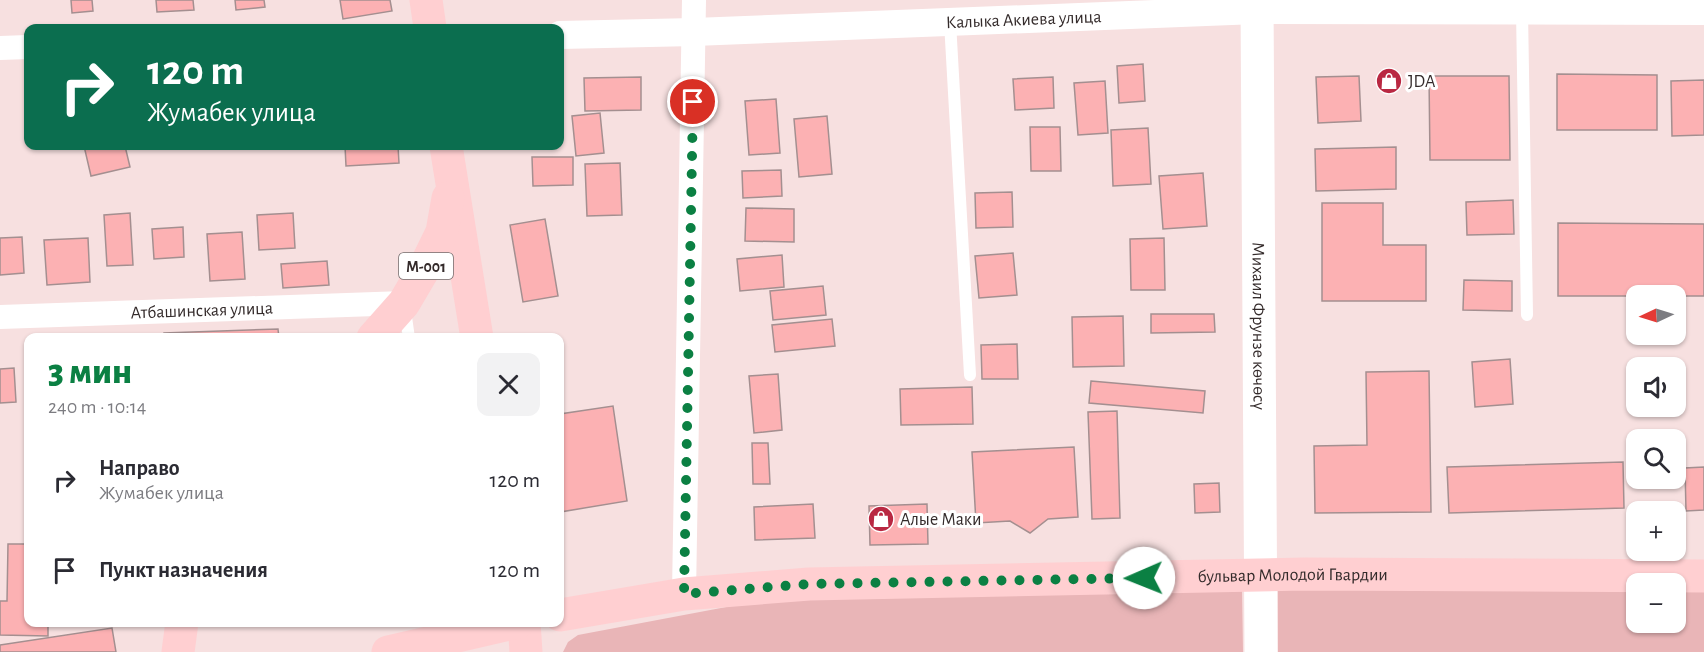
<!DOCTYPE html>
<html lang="ru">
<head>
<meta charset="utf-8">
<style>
  :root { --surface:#fff; --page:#f2f2f3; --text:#2b2b33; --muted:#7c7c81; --accent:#0b8043 }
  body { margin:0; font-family:"Alegreya Sans",sans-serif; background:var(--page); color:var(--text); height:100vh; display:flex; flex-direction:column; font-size:22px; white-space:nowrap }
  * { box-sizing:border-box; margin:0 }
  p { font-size:20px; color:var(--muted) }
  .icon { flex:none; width:33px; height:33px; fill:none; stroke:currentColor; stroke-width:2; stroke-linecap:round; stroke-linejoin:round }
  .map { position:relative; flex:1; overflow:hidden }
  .details { position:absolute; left:24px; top:333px; width:540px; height:294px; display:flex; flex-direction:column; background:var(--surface); border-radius:12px; box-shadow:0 2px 4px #0004 }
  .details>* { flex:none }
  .banner { position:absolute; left:24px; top:24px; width:540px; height:126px; border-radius:12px; box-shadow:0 2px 4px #0004; background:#0b6e4f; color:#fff; overflow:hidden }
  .needle { width:39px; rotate:266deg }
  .fabs { position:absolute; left:1626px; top:285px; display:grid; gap:12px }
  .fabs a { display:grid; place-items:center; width:60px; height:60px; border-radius:12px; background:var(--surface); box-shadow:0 2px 4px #0004; font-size:30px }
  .pin { position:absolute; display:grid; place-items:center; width:51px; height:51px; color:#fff; margin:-26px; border:3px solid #fff; border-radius:50%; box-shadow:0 2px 6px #0007 }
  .me { position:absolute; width:66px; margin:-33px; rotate:269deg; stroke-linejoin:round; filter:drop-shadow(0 0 4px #0008) }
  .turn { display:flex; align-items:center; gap:21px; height:126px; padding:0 24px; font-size:27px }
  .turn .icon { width:78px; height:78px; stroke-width:2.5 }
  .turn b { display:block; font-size:42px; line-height:51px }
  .round { display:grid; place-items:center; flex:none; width:63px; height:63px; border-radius:12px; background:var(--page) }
  .overview { display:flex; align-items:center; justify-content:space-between; height:102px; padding:0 24px }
  h1 { font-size:36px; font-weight:800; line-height:45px; color:var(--accent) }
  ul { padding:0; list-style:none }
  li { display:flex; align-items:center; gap:18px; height:90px; padding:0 24px }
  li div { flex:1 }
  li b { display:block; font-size:22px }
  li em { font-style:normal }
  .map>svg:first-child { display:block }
</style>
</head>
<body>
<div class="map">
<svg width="1704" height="652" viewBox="0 0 1704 652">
  <rect width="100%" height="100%" fill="#f7e0e0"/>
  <path fill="#e9b5b7" d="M1242,587L1243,652H563L568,642L578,635L758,601Z
    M1278,587H1636V622H1676V587H1704V652H1278Z"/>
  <path fill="#fcb1b3" stroke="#a48f90" stroke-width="1.5" d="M71,0H92L93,11L72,13Z
    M156,0H193L194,10L157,12Z
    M235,0H264L265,7L236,10Z
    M340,0H390L392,11L343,19Z
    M1143,64L1145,101L1119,103L1117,66Z
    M1557,74L1657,75V130H1557Z
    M1359,76L1361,121L1318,123L1316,77Z
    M1429,76H1509L1510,160H1430Z
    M641,77V110L585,111L584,78Z
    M1053,77L1054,108L1015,110L1013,79Z
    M1704,80V135L1672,136L1671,81Z
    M1105,81L1108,133L1078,135L1074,83Z
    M776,99L780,153L749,155L745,101Z
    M600,113L604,153L576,156L572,116Z
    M827,116L832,174L799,177L794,119Z
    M1030,127H1060L1061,171H1031Z
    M1148,128L1151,184L1113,186L1111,130Z
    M84,146H125L130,167L91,176Z
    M345,146H398L399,163L346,166Z
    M1396,147V189L1316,191L1315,149Z
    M532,157H573V185L533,186Z
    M620,163L622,215L587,216L585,164Z
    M781,170L782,196L743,198L742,171Z
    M1203,173L1207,226L1163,229L1159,176Z
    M1012,192L1013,227L976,228L975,193Z
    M1513,200L1514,234L1467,235L1466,202Z
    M1322,203H1383V245H1426V301H1322Z
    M746,208L794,209V242L745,241Z
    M130,213L133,265L107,266L104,215Z
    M293,213L295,248L259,250L257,215Z
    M545,219L558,296L523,302L510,225Z
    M1558,223L1704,224V296H1558Z
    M183,227L184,257L154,259L152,229Z
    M242,232L245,279L210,281L207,234Z
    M22,237L24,273L0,275V238Z
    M88,238L90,282L47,285L44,240Z
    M1164,238L1165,290H1131L1130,239Z
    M1013,253L1017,295L979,298L975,256Z
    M782,255L784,287L740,291L737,259Z
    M327,261L329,285L283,288L281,264Z
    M1464,280L1512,281V311L1463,310Z
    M823,286L826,315L773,320L770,291Z
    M1151,314H1214L1215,332L1151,333Z
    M1123,316L1124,366L1073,367L1072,317Z
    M832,319L835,346L775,352L772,325Z
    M278,329L279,338H164V333Z
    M1017,344L1018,379H982L981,345Z
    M1510,359L1513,404L1475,407L1472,362Z
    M14,368L16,402L0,403V369Z
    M1429,371L1431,512L1315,513L1314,446L1367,445L1366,372Z
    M778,374L782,430L754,433L749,376Z
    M1091,381L1205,391L1203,413L1089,403Z
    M972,387L973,424L901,425L900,389Z
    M613,406L627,501L560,512V414Z
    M1117,411L1120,518L1092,519L1088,412Z
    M752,443H768L770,484H753Z
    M1074,447L1078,517L1048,519L1030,533L1010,521L976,523L972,452Z
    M1623,462L1624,508L1449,513L1447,467Z
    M1704,467V510L1686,511L1685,468Z
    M1219,483L1220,512L1195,513L1194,484Z
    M813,504L815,538L755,540L754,507Z
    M927,504L928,544L870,545L869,506Z
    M8,544H28V622H48V636L0,635V601H7Z
    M112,628L116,652H0V645Z"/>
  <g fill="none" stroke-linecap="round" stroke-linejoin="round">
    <path stroke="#fff" stroke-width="12" d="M1522,11L1527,315
      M950,22L970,375
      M405,310L409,338"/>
    <g stroke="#fff" stroke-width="24">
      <path d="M0,48L28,47"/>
      <path id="s1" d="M0,317L404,303"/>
      <path d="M684,594L694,0"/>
    </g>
    <path stroke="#fff" stroke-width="28" id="s2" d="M560,35L694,32L1257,10L1704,11"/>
    <path stroke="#fff" stroke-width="33" id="s3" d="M1257,0L1261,652"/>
    <g stroke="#ffcfd1" stroke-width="33">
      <path d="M426,0L430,28"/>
      <path d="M446,146L477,338"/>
      <path d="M373,338L404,303L424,269L442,232L448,198"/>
      <path id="s4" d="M560,615L684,594L809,584L1304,574L1704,576"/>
      <path d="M524,622L526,652"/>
      <path d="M178,652L182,622"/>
      <path d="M388,652L518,622"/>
    </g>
  </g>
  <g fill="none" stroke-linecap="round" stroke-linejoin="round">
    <path stroke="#0b8043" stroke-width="10" stroke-dasharray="0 18" d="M693,102L684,594L809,584L1144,578"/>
  </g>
  <defs>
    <g id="shop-disc" transform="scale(1.35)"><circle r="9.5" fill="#b92842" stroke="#fff"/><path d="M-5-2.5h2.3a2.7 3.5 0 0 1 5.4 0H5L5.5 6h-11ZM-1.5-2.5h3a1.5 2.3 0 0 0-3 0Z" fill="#fff"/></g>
  </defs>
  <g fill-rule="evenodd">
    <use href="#shop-disc" x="1389" y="81"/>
    <use href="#shop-disc" x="881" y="519"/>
  </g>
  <g text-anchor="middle" stroke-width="6" stroke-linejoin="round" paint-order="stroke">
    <rect fill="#fff" stroke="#716b6b" stroke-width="1.5" x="399" y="253" width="54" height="26" rx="4.5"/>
    <g font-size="16" font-weight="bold" fill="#342b2b">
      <text x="426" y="272">М-001</text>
    </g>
    <g font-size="18" fill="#342b2b" stroke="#fff">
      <text dy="6" stroke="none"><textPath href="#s2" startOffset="464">Калыка Акиева улица</textPath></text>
      <text dy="6" stroke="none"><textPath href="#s1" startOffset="202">Атбашинская улица</textPath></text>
      <text dy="6" stroke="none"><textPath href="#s3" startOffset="326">Михаил Фрунзе көчөсү</textPath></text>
      <text dy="6" stroke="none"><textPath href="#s4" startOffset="735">бульвар Молодой Гвардии</textPath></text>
    </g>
    <g font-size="18" fill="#342b2b" stroke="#fff" text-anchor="start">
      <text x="1408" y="87">JDA</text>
      <text x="900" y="525">Алые Маки</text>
    </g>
  </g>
</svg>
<div class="fabs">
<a><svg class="needle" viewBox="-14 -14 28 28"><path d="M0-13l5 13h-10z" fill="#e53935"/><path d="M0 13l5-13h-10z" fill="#7c7c81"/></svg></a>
<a><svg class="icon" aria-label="sound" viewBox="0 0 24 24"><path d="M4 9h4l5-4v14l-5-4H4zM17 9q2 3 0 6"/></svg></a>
<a><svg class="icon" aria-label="search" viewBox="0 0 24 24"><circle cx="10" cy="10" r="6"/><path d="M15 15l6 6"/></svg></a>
<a>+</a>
<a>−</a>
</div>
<div class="pin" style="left:693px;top:102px;background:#d93025"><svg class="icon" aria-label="arrive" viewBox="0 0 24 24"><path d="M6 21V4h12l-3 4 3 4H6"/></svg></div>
<svg class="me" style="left:1144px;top:578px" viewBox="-20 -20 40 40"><circle r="19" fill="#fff"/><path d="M0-13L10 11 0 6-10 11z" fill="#0b8043"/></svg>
<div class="banner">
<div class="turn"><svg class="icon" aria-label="right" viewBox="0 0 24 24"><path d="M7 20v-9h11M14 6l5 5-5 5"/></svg><div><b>120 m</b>Жумабек улица</div></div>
</div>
<section class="details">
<div class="overview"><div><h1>3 мин</h1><p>240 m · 10:14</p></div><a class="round"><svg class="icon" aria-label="close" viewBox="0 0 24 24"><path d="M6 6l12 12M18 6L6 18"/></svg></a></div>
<ul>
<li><svg class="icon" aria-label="right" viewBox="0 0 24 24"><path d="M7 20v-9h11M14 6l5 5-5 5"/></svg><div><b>Направо</b><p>Жумабек улица</p></div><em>120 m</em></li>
<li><svg class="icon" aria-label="arrive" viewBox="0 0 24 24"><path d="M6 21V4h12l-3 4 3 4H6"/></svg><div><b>Пункт назначения</b></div><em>120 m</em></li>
</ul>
</section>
</div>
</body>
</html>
